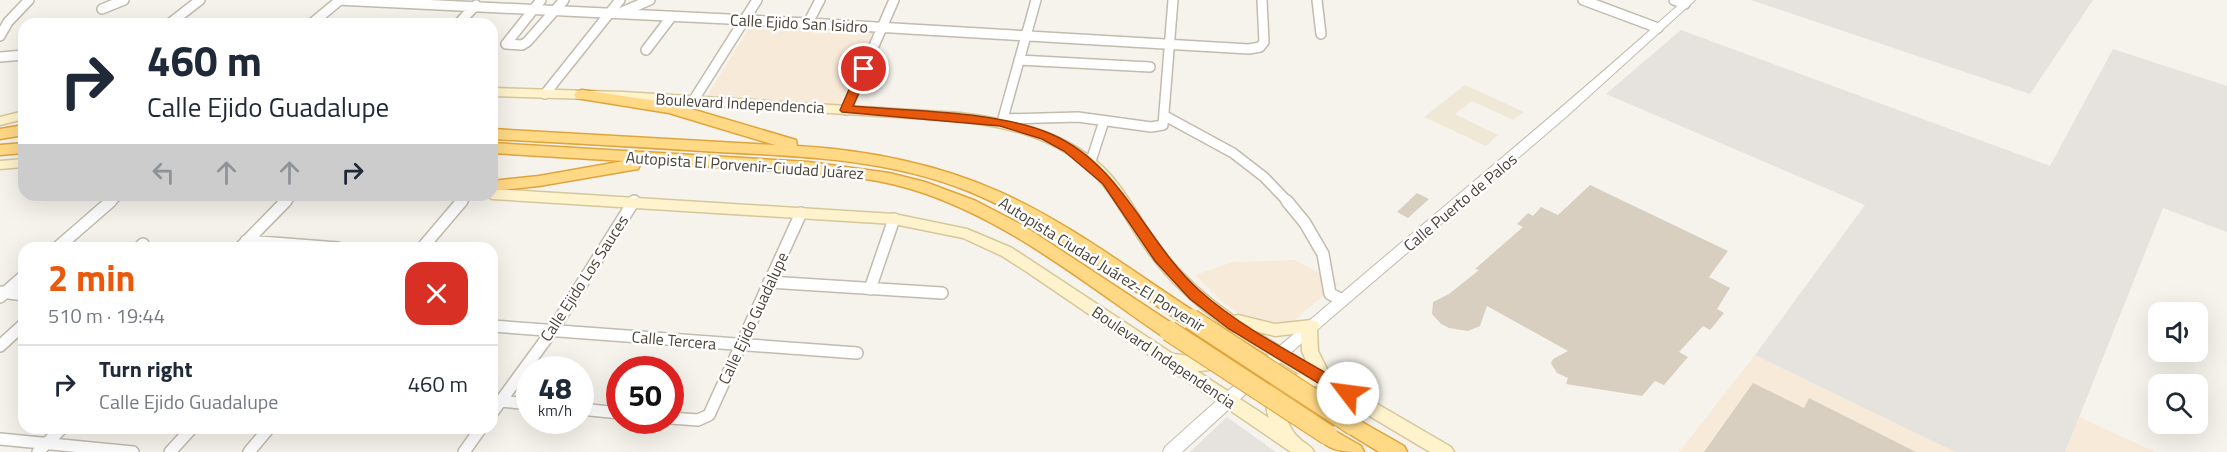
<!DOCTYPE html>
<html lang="en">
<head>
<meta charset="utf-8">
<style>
  :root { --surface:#fff; --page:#f2f2f3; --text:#1f2937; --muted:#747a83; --line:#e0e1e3; --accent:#ea580c }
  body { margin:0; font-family:"Titillium Web",sans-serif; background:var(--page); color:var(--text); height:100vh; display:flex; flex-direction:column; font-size:22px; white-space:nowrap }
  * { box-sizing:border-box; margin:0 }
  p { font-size:20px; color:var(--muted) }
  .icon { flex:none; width:33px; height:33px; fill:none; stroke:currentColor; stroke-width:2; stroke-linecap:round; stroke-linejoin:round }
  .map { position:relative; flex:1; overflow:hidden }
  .panel { position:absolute; left:18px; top:242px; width:480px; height:192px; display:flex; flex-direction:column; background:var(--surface); border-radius:18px; box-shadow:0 6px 24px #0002 }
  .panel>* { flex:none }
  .top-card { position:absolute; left:18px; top:18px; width:480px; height:183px; border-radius:18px; box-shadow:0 6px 24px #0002; background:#fff; color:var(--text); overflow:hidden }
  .buttons { position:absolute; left:2148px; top:302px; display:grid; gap:12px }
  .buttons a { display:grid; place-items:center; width:60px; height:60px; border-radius:12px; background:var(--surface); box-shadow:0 6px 24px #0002; font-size:30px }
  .speed { position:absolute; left:516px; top:356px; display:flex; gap:12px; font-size:30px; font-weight:700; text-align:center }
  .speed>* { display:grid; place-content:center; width:78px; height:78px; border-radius:50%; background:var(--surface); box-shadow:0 6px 24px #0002; line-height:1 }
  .speed small { font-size:15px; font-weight:400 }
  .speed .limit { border:9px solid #d22; background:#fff; color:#111 }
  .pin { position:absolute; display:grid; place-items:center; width:51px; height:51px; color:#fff; margin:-26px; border:3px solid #fff; border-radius:50%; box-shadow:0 2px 6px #0007 }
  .me { position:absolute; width:66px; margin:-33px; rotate:300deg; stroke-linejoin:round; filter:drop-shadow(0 0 4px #0008) }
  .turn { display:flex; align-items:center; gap:21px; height:126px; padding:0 30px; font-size:27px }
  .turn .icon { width:78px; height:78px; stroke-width:2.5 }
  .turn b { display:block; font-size:42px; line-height:51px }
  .lanes { display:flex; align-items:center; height:57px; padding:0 30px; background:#0003; justify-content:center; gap:30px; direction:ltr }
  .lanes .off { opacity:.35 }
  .round { display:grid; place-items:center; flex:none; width:63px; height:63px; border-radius:18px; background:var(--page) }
  .head { display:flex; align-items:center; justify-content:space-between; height:102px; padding:0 30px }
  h1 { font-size:36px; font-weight:700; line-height:45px; color:var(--accent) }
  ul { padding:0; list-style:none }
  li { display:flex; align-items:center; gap:18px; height:78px; padding:0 30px; border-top:2px solid var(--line) }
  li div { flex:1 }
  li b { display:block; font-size:22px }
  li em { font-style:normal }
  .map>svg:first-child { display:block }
</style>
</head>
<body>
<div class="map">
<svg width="2227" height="452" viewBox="0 0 2227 452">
  <rect width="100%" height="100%" fill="#f6f3ec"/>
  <path fill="#f7ead8" d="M751,25L874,32L840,105L707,96Z
    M1295,260L1338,283L1291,323L1280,327L1244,317L1223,302L1195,275L1233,262Z
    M1755,355L1955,452H1679Z
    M2079,417L2155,452H2065Z"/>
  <path fill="#e6e2dd" d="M1751,0H2093L2030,94Z
    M1681,30L2050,166L2113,49L2227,86V232L2163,208L2065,452H1955L1755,355L1865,205L1606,94Z
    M1227,417L1276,452H1190Z"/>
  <path fill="#efe8d6" d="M1465,85L1524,112L1513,120L1472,101L1455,114L1498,135L1486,146L1424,117Z"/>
  <path fill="#d8cfc1" d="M1590,185L1728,251L1709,277L1730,288L1717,309L1724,313L1710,330L1703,326L1679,352L1688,357L1664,385L1655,381L1642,396L1566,384L1568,378L1557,373L1551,363L1553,359L1568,351L1487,306L1480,326L1468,331L1449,328L1441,324L1432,314L1433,302L1449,294L1479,270L1475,269L1523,227L1517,224L1528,213L1533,216L1541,207L1558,215Z
    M1417,193L1429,199L1408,218L1397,212Z
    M1753,383L1804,408L1809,398L1916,452H1704Z"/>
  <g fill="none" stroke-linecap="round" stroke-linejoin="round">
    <g stroke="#c2bbae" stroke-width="12">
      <path id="minor-far1" d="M337,0L808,23L1249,49L1260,47L1264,42L1262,0
        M541,0L506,44L522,45L527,42L564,0
        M1317,0L1321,34
        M1583,0L1658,28
        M1674,0L1685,4
        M102,9L124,0
        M622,12L650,0
        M808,23L820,0
        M169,24L200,0
        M311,24L340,0
        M458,24L476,5
        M0,36L8,22L29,0
        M646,50L672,16
        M0,57L24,55
        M1019,60L1150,67
        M545,94L620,0
        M693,101L757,0
        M846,110L894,0
        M1165,116L1233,153L1264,177L1288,202
        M1003,119L1078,117L1151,127L1163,125L1173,0
        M1002,122L1036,0
        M1090,164L1104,121
        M110,202L118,195
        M285,202L292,195
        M461,202L467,195"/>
    </g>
    <g stroke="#c2bbae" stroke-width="14">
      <path id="minor" d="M1287,201L1305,223L1323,254L1330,294L1343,300
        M246,241L338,248
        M57,248L111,201
        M139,248L143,244
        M240,248L286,201
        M422,248L462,201
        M769,282L942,293
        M870,289L894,219
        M0,292L24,295
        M0,297L24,276
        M492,326L857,353
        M0,346L24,324
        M501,401L530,404
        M580,409L620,413
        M492,413L552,331L634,201
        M670,418L698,420L709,415L801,213
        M0,439L133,452
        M38,452L62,428
        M170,452L192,428
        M249,452L269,428
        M464,452L481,428"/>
    </g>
    <g stroke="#c2bbae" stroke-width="2">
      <path id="tertiary" d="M1684,0H1695L1566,117L1304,341L1182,452H1163L1165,447C1334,294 1514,153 1684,0Z"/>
    </g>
    <g stroke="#d6c79b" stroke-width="3">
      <path id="secondary" d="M492,88L623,92L960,113C1008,119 1057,129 1096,161C1121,181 1135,211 1153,237C1175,269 1202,294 1234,316L1238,315L1275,324L1312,320L1318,322L1320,326L1317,330L1318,351L1331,377L1451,447L1454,452H1430L1319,386C1306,386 1295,386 1285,395C1280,409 1290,431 1300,439C1305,444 1311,445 1314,452H1291L1027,272L1002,256L963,238L894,224L492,199L485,195H492V189L894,214L967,229L1012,248L1173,354C1205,356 1211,369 1230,335L1234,333C1199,309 1167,281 1143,245C1125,219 1111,189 1087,168C1051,136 1005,127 960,121L623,100L492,96ZM1255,331L1275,336L1301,333L1302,351L1307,363ZM1244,340L1299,374C1275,378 1260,395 1269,418L1197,371C1221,371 1236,361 1244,340Z
        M24,111V119L0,125V117Z
        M24,159V167L0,169V161Z"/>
    </g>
    <g stroke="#e0a43c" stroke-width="3">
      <path id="trunk" d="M582,90L671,103L796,140L797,146C866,150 937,164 1000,192C1071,224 1133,272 1198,314L1201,319L1198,324L1191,326L1184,324C1114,278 1046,223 968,191C888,159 803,156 718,152C643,147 567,143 492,139V129L775,145L669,113L576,98L574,95L576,92Z
        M24,125V135L0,139V129Z
        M24,143V153L0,155V145Z
        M492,143L808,162L889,173L925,182L976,201L1024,226L1176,326L1179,331L1176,336L1169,338L1162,336C1083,282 1004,217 911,189C864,175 815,173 766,170C724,167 681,165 638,162L640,165L638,169L632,170L539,186L492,191V181L539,176L624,161L492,153Z
        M1353,417L1404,446L1407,452H1379L1345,431L1342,425L1345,419Z
        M1328,427L1361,446L1364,452C1346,452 1327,452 1317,435L1320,429Z"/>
    </g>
    <use href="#minor-far1" stroke="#fff" stroke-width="9"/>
    <use href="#minor" stroke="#fff" stroke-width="11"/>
    <use href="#tertiary" fill="#fff" fill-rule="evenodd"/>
    <use href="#secondary" fill="#fff3cd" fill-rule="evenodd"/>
    <use href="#trunk" fill="#ffd985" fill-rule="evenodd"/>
    <g stroke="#e0a43c" stroke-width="22" stroke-linecap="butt">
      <path id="trunk-bridge" d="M1191,319L1353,425
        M1169,331L1328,435"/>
    </g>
    <use href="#trunk-bridge" stroke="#ffd985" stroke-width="20"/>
  </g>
  <path fill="#ea580c" stroke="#983908" stroke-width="1.5" d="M864,65L870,69L853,106C915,112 994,110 1051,134C1123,165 1145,242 1200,291C1242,329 1305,360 1354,389L1356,393L1354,398H1343L1229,329L1190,299L1155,261L1103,184L1064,151L1042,139L1000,126L842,112L840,110L858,69Z"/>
  <g text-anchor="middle" stroke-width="5" stroke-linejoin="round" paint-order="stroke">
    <g font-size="16" fill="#4b4439" stroke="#fff">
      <text transform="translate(799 23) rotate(3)" y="6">Calle Ejido San Isidro</text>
      <text transform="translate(740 103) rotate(3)" y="6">Boulevard Independencia</text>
      <text transform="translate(745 165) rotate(4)" y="6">Autopista El Porvenir-Ciudad Juárez</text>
      <text transform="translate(1460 202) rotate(-40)" y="6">Calle Puerto de Palos</text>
      <text transform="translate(1102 264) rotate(32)" y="6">Autopista Ciudad Juárez-El Porvenir</text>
      <text transform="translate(584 278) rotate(-57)" y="6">Calle Ejido Los Sauces</text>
      <text transform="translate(753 318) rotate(-65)" y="6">Calle Ejido Guadalupe</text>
      <text transform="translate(674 340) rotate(5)" y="6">Calle Tercera</text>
      <text transform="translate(1164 357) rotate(34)" y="6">Boulevard Independencia</text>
    </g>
  </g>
</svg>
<div class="buttons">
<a><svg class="icon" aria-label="sound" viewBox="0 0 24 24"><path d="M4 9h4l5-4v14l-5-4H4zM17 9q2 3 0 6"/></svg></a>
<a><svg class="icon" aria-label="search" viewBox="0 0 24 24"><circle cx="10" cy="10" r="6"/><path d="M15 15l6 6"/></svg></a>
</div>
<div class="speed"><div>48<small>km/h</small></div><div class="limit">50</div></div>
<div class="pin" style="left:864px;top:69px;background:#d93025"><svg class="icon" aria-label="arrive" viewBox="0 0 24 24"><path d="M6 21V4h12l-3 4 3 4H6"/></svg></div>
<svg class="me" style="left:1348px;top:393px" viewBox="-20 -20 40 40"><circle r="19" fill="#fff"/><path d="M0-13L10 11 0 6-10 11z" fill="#ea580c"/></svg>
<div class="top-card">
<div class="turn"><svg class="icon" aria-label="right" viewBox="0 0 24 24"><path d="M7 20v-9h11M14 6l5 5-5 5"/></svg><div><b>460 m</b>Calle Ejido Guadalupe</div></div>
<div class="lanes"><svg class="icon off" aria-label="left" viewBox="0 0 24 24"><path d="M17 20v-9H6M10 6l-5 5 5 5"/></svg><svg class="icon off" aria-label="ahead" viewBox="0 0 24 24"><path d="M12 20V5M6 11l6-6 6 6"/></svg><svg class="icon off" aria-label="ahead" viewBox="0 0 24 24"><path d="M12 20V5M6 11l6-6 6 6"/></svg><svg class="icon" aria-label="right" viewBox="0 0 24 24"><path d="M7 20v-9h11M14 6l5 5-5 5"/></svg></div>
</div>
<section class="panel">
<div class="head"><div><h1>2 min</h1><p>510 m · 19:44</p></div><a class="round" style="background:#d93025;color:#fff"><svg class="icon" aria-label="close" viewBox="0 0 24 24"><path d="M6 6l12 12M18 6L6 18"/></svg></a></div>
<ul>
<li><svg class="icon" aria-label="right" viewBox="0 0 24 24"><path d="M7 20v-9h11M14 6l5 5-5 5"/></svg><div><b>Turn right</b><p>Calle Ejido Guadalupe</p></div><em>460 m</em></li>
</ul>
</section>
</div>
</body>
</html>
